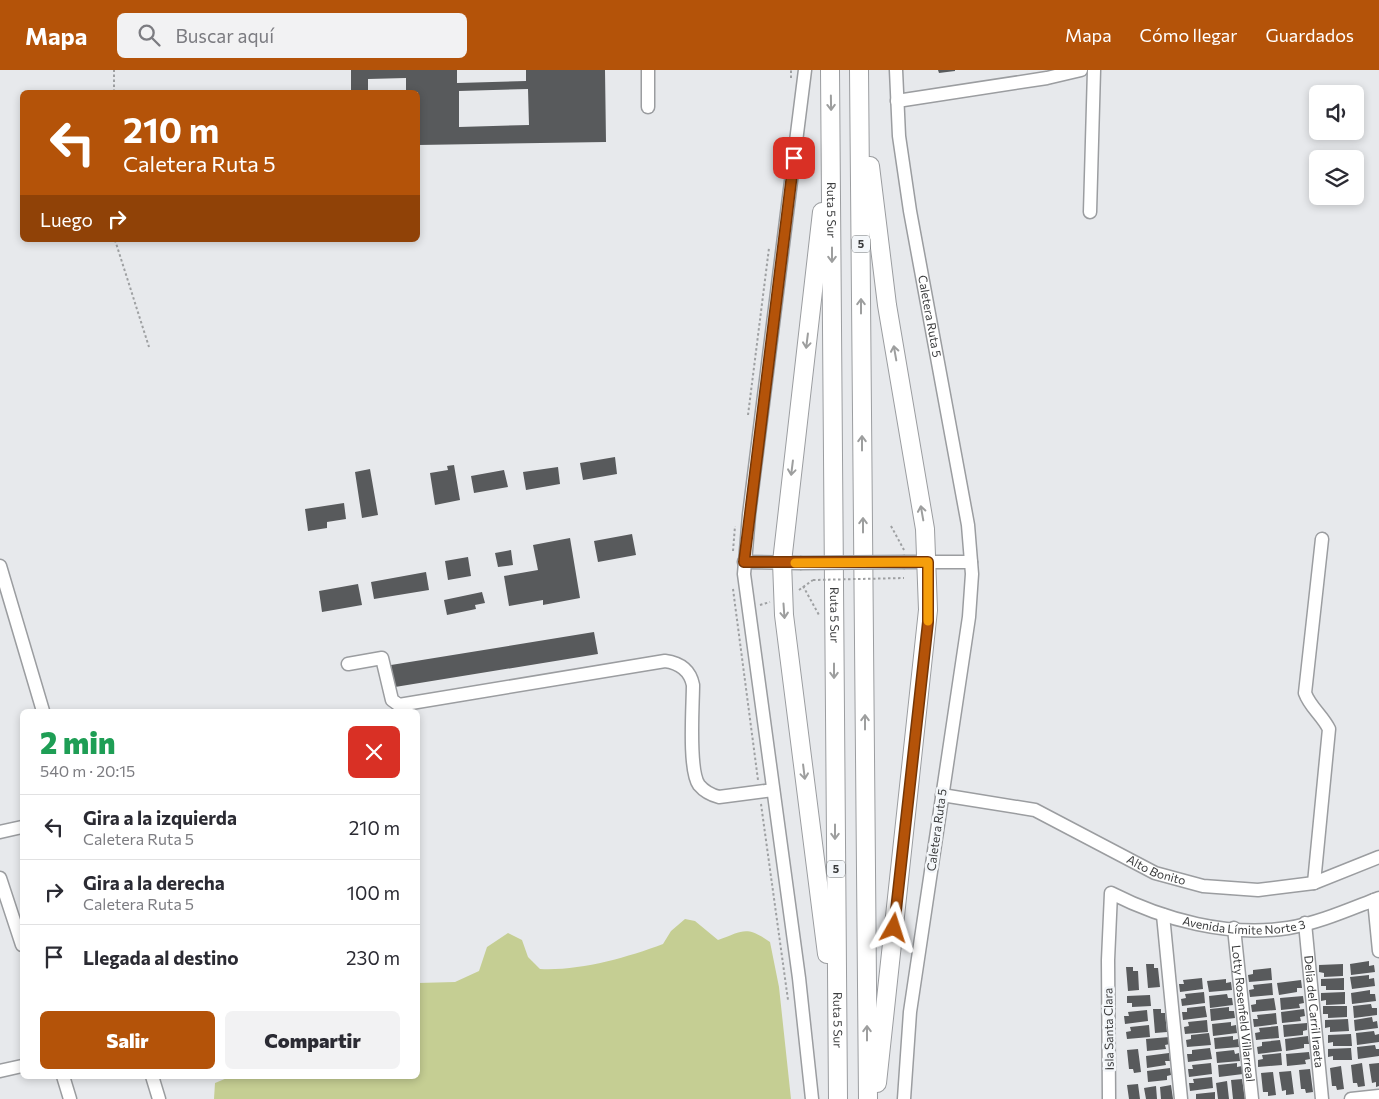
<!DOCTYPE html>
<html lang="es">
<head>
<meta charset="utf-8">
<style>
  :root { --surface:#fff; --page:#f2f2f3; --text:#2b2b33; --muted:#7c7c81; --line:#e1e1e2; --accent:#b45309 }
  body { margin:0; font-family:Commissioner,sans-serif; background:var(--page); color:var(--text); height:100vh; display:flex; flex-direction:column; font-size:19px; white-space:nowrap }
  * { box-sizing:border-box; margin:0 }
  p { font-size:16px; color:var(--muted) }
  .icon { flex:none; width:28px; height:28px; fill:none; stroke:currentColor; stroke-width:2; stroke-linecap:round; stroke-linejoin:round }
  .map { position:relative; flex:1; overflow:hidden }
  .drawer { position:absolute; left:20px; top:639px; width:400px; height:370px; display:flex; flex-direction:column; background:var(--surface); border-radius:8px; box-shadow:0 2px 8px #0003 }
  .drawer>* { flex:none }
  .guide { position:absolute; left:20px; top:20px; width:400px; height:152px; border-radius:8px; box-shadow:0 2px 8px #0003; background:#b45309; color:#fff; overflow:hidden }
  .controls { position:absolute; left:1309px; top:15px; display:grid; gap:10px }
  .controls a { display:grid; place-items:center; width:55px; height:55px; border-radius:8px; background:var(--surface); box-shadow:0 2px 8px #0003; font-size:25px }
  .pin { position:absolute; display:grid; place-items:center; width:42px; height:42px; color:#fff; margin:-21px; border-radius:10px; box-shadow:0 2px 8px #0006 }
  .me { position:absolute; width:55px; margin:-28px; rotate:6deg; stroke-linejoin:round; filter:drop-shadow(0 0 4px #0008) }
  .turn { display:flex; align-items:center; gap:18px; height:105px; padding:0 20px; font-size:22px }
  .turn .icon { width:65px; height:65px; stroke-width:2.5 }
  .turn b { display:block; font-size:35px; line-height:42px }
  .then { display:flex; align-items:center; height:48px; padding:0 20px; background:#0003; gap:10px; font-size:19px }
  .round { display:grid; place-items:center; flex:none; width:52px; height:52px; border-radius:8px; background:var(--page) }
  .headline { display:flex; align-items:center; justify-content:space-between; height:85px; padding:0 20px }
  h1 { font-size:30px; font-weight:800; line-height:38px; color:#1e9e55 }
  .button { display:flex; gap:10px; margin-top:auto; padding:10px 20px }
  .button a { flex:1; height:58px; border-radius:8px; background:var(--accent); color:#fff; font-size:20px; font-weight:800; line-height:58px; text-align:center }
  .button a+a { background:var(--page); color:var(--text) }
  ul { padding:0; list-style:none }
  li { display:flex; align-items:center; gap:15px; height:65px; padding:0 20px; border-top:1px solid var(--line) }
  li div { flex:1 }
  li b { display:block; font-size:19px }
  li em { font-style:normal }
  header { display:flex; align-items:center; gap:30px; box-sizing:border-box; height:70px; padding:0 25px; background:var(--accent); color:#fff }
  header strong { font-size:24px }
  nav { display:flex; gap:28px; margin-inline-start:auto; font-size:18px }
  .search { width:350px; height:45px; background:var(--page); display:flex; align-items:center; gap:12px; box-sizing:border-box; padding:0 18px; border-radius:8px; color:var(--muted); font-size:19px }
  .map>svg:first-child { display:block }
</style>
</head>
<body>
<header>
<strong>Mapa</strong>
<div class="search"><svg class="icon" aria-label="search" viewBox="0 0 24 24"><circle cx="10" cy="10" r="6"/><path d="M15 15l6 6"/></svg>Buscar aquí</div>
<nav><a>Mapa</a><a>Cómo llegar</a><a>Guardados</a></nav>
</header>
<div class="map">
<svg width="1379" height="1029" viewBox="0 0 1379 1029">
  <rect width="100%" height="100%" fill="#e7e9ec"/>
  <path fill="#c5ce93" d="M685,849L695,851L718,870C743,861 746,855 770,872L779,917L791,1029H214L215,1013L232,1006H418V913L455,912L479,901L487,877L508,863L522,870L528,887L540,899C579,901 626,888 663,874L671,861Z"/>
  <path fill="#585a5c" fill-rule="evenodd" d="M351,0H457V13L526,11V0H605L606,72L418,75V22H406V8L368,9V22H351ZM528,19L529,55L459,57V21Z
    M938,0H955V1L939,3Z
    M615,387L617,404L583,410L580,393Z
    M454,395L460,430L435,435L430,403L448,400L447,396Z
    M558,397L560,414L526,420L523,402Z
    M370,399L378,445L362,448L355,402Z
    M504,400L508,417L474,423L471,406Z
    M344,433L346,449L327,452V458L308,461L305,439Z
    M632,464L636,485L598,492L594,471Z
    M570,468L580,528L543,535V530L509,536L504,506L538,500L533,475Z
    M511,480L513,495L498,497L495,483Z
    M468,487L471,506L448,510L445,491Z
    M426,502L429,520L374,529L371,512Z
    M358,514L362,535L322,542L319,521Z
    M482,522L485,533L475,535L476,539L447,545L444,530Z
    M594,562L598,584L395,617L391,595Z
    M1369,891V896L1374,895L1375,902L1351,905L1350,894Z
    M1146,894H1154V898H1158L1160,917L1148,918Z
    M1343,894V906L1324,907V903L1319,902V895Z
    M1126,897H1133V901H1138L1139,920L1128,921Z
    M1271,898L1272,910L1249,912L1248,905L1253,904V900Z
    M1369,905V909L1374,908L1375,916L1352,919L1350,907Z
    M1202,908L1203,919L1180,922L1179,914H1184L1183,910Z
    M1344,908V920H1326V916H1321V909Z
    M1226,909V913L1231,912L1232,920L1209,922L1207,911Z
    M1301,910L1302,918H1297V922L1279,925L1277,913Z
    M1272,913L1273,925L1250,927L1249,920L1254,919L1253,915Z
    M1370,920V924H1375L1376,931L1352,934L1351,923Z
    M1204,922L1205,933L1182,936L1181,929L1186,928L1185,924Z
    M1345,922V934L1326,935V930L1321,931V923Z
    M1227,924L1228,928H1232L1233,935L1210,938L1209,926Z
    M1150,925L1151,936L1132,937V933H1127V926Z
    M1303,926L1304,933L1299,934L1300,938L1281,940L1280,928Z
    M1274,928L1276,940L1252,942L1251,935L1256,934V930Z
    M1371,934L1372,938H1377V945L1354,948L1353,936Z
    M1205,936L1207,947L1183,950L1182,942H1187V938Z
    M1323,936H1347V947L1328,948V944H1323Z
    M1229,937V941H1234L1235,948L1211,951L1210,939Z
    M1153,939H1161V943H1165L1167,962L1155,963Z
    M1304,939L1305,946L1300,947L1301,951L1282,953L1281,942Z
    M1147,940L1148,951L1125,954L1124,946H1129L1128,942Z
    M1276,943L1277,954L1254,957L1253,949H1258L1257,945Z
    M1372,947L1373,952L1377,951L1378,958L1355,961L1354,950Z
    M1348,949L1349,961L1330,962V957L1325,958V950Z
    M1207,950L1208,962L1185,964L1184,957L1189,956L1188,952Z
    M1231,952V956L1236,955L1237,963L1213,966L1212,954Z
    M1307,953V960L1303,961V965L1284,967L1283,955Z
    M1149,955L1150,967L1127,969L1126,962L1131,961L1130,957Z
    M1278,956L1279,968L1256,970L1255,963L1260,962L1259,958Z
    M1374,961L1375,965L1379,964V972L1357,975L1356,963Z
    M1209,963L1211,975L1187,977L1186,970L1191,969V965Z
    M1351,964L1352,976H1333V972L1328,973V965Z
    M1233,966V970L1238,969L1239,977L1215,979L1214,968Z
    M1308,966L1309,974H1304V978L1286,981L1285,969Z
    M1169,967L1170,974L1165,975L1166,979L1147,981L1146,969Z
    M1280,970L1282,981L1258,984L1257,977L1262,976V972Z
    M1375,975L1376,979H1379V986L1358,989L1357,977Z
    M1210,978L1212,989L1188,992L1187,984H1192V980Z
    M1351,978L1352,990H1333V986L1328,987V979Z
    M1138,979L1141,1002L1134,1003L1133,999H1129L1127,980Z
    M1234,980L1235,984L1239,983L1240,991L1217,993L1216,982Z
    M1309,982L1310,989L1305,990L1306,994L1287,996L1286,984Z
    M1169,983L1170,991H1165L1166,995L1147,998L1146,986Z
    M1281,983L1282,995L1258,997V990L1263,989L1262,985Z
    M1211,993L1212,1004L1189,1007L1188,999H1193L1192,995Z
    M1237,993V997L1242,996L1243,1004L1219,1007L1218,995Z
    M1362,993L1365,1016L1358,1017L1357,1013H1353L1351,995Z
    M1379,993V1016L1376,1017V1012L1372,1013L1369,994Z
    M1341,996L1344,1019L1337,1020L1336,1016H1332L1330,998Z
    M1170,998L1171,1005L1167,1006V1010L1148,1012L1147,1001Z
    M1310,999L1313,1022L1306,1023L1305,1019H1301L1299,1000Z
    M1291,1001L1294,1024L1286,1025V1020L1282,1021L1279,1002Z
    M1273,1002L1276,1025L1268,1026V1022H1263L1261,1003Z
    M1212,1007L1213,1018L1190,1021L1189,1013H1194L1193,1009Z
    M1242,1009L1245,1029H1233L1231,1010Z
    M1227,1011L1229,1029H1218L1216,1013Z
    M1138,1014L1140,1029H1129L1127,1015Z
    M1171,1015L1173,1029H1161L1160,1017Z
    M1156,1016L1157,1029H1146L1144,1018Z
    M1215,1022V1029H1196V1024Z"/>
  <g fill="none" stroke-linecap="round" stroke-linejoin="round">
    <g stroke="#9b9da0" stroke-width="15">
      <g id="minor">
        <path d="M648,0V37"/>
        <path d="M805,0L749,445L744,504L799,908L812,1029"/>
        <path id="s1" d="M896,0L899,66L910,141L968,455L972,504L969,547L910,942L904,1029"/>
        <path d="M897,31L1047,8L1081,0"/>
        <path d="M1090,142L1094,0"/>
        <path d="M744,492L800,493"/>
        <path d="M905,492H971"/>
        <path d="M0,496L43,641"/>
        <path d="M348,594L382,588L392,630L399,635L665,591C680,593 690,600 693,615C693,635 688,700 699,715C704,721 711,725 719,727L773,720"/>
        <path id="s2" d="M942,725L1035,740L1155,803L1203,816L1258,820L1314,813L1379,787"/>
        <path d="M0,762L22,757"/>
        <path d="M0,808L22,875"/>
        <path d="M1314,813L1329,659C1322,645 1310,637 1305,623L1322,469"/>
        <path d="M1374,830L1379,881"/>
        <path d="M1163,845L1181,1029"/>
        <path id="s3" d="M1305,853L1322,1029"/>
        <path id="s4" d="M1234,858L1252,1029"/>
        <path d="M0,1001L22,996"/>
        <path d="M63,1006L70,1029"/>
        <path d="M152,1006L159,1029"/>
        <path id="s5" d="M1109,1029L1108,890L1111,823C1164,850 1228,867 1288,858C1319,853 1350,839 1379,828"/>
        <path d="M1351,1029L1379,1026"/>
      </g>
    </g>
    <g stroke="#9b9da0" stroke-width="20">
      <g id="highway">
        <path id="s6" d="M830,0L838,1029"/>
        <path d="M859,0L868,1029"/>
        <path d="M870,96L887,235L925,459L928,540L877,1013"/>
        <path d="M822,142L782,492L784,545L827,884"/>
      </g>
    </g>
    <path stroke="#9ea0a2" stroke-width="2" stroke-dasharray="2.5 2.5" stroke-linecap="butt" d="M791,8V0
      M114,22V0
      M115,170L149,277
      M748,345L769,178
      M891,456L904,480
      M733,481L735,456
      M803,516L819,545
      M733,519L758,710
      M799,520L813,510
      M760,535L770,532
      M761,734L788,930"/>
    <use href="#minor" stroke="#fff" stroke-width="12"/>
    <use href="#highway" stroke="#fff" stroke-width="18"/>
    <g stroke="#9b9da0" stroke-width="15" stroke-linecap="butt">
      <path id="minor-bridge" d="M800,493L905,492"/>
    </g>
    <path stroke="#9ea0a2" stroke-width="2" stroke-dasharray="2.5 2.5" stroke-linecap="butt" d="M813,510L904,508"/>
    <use href="#minor-bridge" stroke="#fff" stroke-width="12"/>
  </g>
  <defs><path id="oneway-shaft" d="M-6 0H5M1.5-3L5.5 0L1.5 3" fill="none" stroke-width="1.6" stroke-linecap="round" stroke-linejoin="round" transform="scale(1.25)"/></defs>
  <g stroke="#9d9e9e">
    <use href="#oneway-shaft" transform="translate(831 33) rotate(89)"/>
    <use href="#oneway-shaft" transform="translate(832 185) rotate(90)"/>
    <use href="#oneway-shaft" transform="translate(861 236) rotate(-90)"/>
    <use href="#oneway-shaft" transform="translate(807 271) rotate(97)"/>
    <use href="#oneway-shaft" transform="translate(895 283) rotate(-100)"/>
    <use href="#oneway-shaft" transform="translate(862 373) rotate(-90)"/>
    <use href="#oneway-shaft" transform="translate(792 398) rotate(97)"/>
    <use href="#oneway-shaft" transform="translate(922 443) rotate(-100)"/>
    <use href="#oneway-shaft" transform="translate(863 455) rotate(-90)"/>
    <use href="#oneway-shaft" transform="translate(784 541) rotate(86)"/>
    <use href="#oneway-shaft" transform="translate(834 601) rotate(90)"/>
    <use href="#oneway-shaft" transform="translate(865 652) rotate(-90)"/>
    <use href="#oneway-shaft" transform="translate(804 702) rotate(83)"/>
    <use href="#oneway-shaft" transform="translate(835 762) rotate(90)"/>
    <use href="#oneway-shaft" transform="translate(867 963) rotate(-90)"/>
  </g>
  <g fill="none" stroke-linecap="round" stroke-linejoin="round">
    <g stroke="#753606" stroke-width="12">
      <path id="route" d="M794,88L744,492H928V552L894,858"/>
    </g>
    <use href="#route" stroke="#b45309" stroke-width="9"/>
    <path stroke="#f59e0b" stroke-width="9" d="M795,493L928,492V551"/>
  </g>
  <g text-anchor="middle" stroke-width="5" stroke-linejoin="round" paint-order="stroke">
    <g fill="#f4f7fa" stroke="#727476" stroke-width="1">
      <rect x="852" y="165.5" width="18" height="17" rx="4"/>
      <rect x="827" y="790.5" width="18" height="17" rx="4"/>
    </g>
    <g font-size="11" font-weight="bold" fill="#3b3c3d">
      <text x="861" y="178">5</text>
      <text x="836" y="803">5</text>
    </g>
    <g font-size="12" fill="#3b3c3d" stroke="#f4f7fa">
      <text dy="4" stroke="none"><textPath href="#s6" startOffset="140">Ruta 5 Sur</textPath></text>
      <text dy="4" stroke="none"><textPath href="#s1" startOffset="249">Caletera Ruta 5</textPath></text>
      <text dy="4" stroke="none"><textPath href="#s6" startOffset="545">Ruta 5 Sur</textPath></text>
      <text transform="translate(937 760) rotate(-82)" y="4">Caletera Ruta 5</text>
      <text dy="4" stroke="none"><textPath href="#s2" startOffset="230">Alto Bonito</textPath></text>
      <text dy="4" stroke="none"><textPath href="#s5" startOffset="345">Avenida Límite Norte 3</textPath></text>
      <text dy="4" stroke="none"><textPath href="#s3" startOffset="89">Delia del Carril Iraeta</textPath></text>
      <text dy="4" stroke="none"><textPath href="#s4" startOffset="86">Lotty Rosenfeld Villarreal</textPath></text>
      <text dy="4" stroke="none"><textPath href="#s6" startOffset="950">Ruta 5 Sur</textPath></text>
      <text transform="translate(1109 959) rotate(-91)" y="4">Isla Santa Clara</text>
    </g>
  </g>
</svg>
<div class="controls">
<a><svg class="icon" aria-label="sound" viewBox="0 0 24 24"><path d="M4 9h4l5-4v14l-5-4H4zM17 9q2 3 0 6"/></svg></a>
<a><svg class="icon" aria-label="layers" viewBox="0 0 24 24"><path d="M12 4l9 5-9 5-9-5zM3 14l9 5 9-5"/></svg></a>
</div>
<div class="pin" style="left:794px;top:88px;background:#d93025"><svg class="icon" aria-label="arrive" viewBox="0 0 24 24"><path d="M6 21V4h12l-3 4 3 4H6"/></svg></div>
<svg class="me" style="left:894px;top:858px" viewBox="-20 -20 40 40"><path d="M0-17L14 15 0 8-14 15z" fill="#b45309" stroke="#fff" stroke-width="4"/></svg>
<div class="guide">
<div class="turn"><svg class="icon" aria-label="left" viewBox="0 0 24 24"><path d="M17 20v-9H6M10 6l-5 5 5 5"/></svg><div><b>210 m</b>Caletera Ruta 5</div></div>
<div class="then">Luego<svg class="icon" aria-label="right" viewBox="0 0 24 24"><path d="M7 20v-9h11M14 6l5 5-5 5"/></svg></div>
</div>
<section class="drawer">
<div class="headline"><div><h1>2 min</h1><p>540 m · 20:15</p></div><a class="round" style="background:#d93025;color:#fff"><svg class="icon" aria-label="close" viewBox="0 0 24 24"><path d="M6 6l12 12M18 6L6 18"/></svg></a></div>
<ul>
<li><svg class="icon" aria-label="left" viewBox="0 0 24 24"><path d="M17 20v-9H6M10 6l-5 5 5 5"/></svg><div><b>Gira a la izquierda</b><p>Caletera Ruta 5</p></div><em>210 m</em></li>
<li><svg class="icon" aria-label="right" viewBox="0 0 24 24"><path d="M7 20v-9h11M14 6l5 5-5 5"/></svg><div><b>Gira a la derecha</b><p>Caletera Ruta 5</p></div><em>100 m</em></li>
<li><svg class="icon" aria-label="arrive" viewBox="0 0 24 24"><path d="M6 21V4h12l-3 4 3 4H6"/></svg><div><b>Llegada al destino</b></div><em>230 m</em></li>
</ul>
<div class="button"><a>Salir</a><a>Compartir</a></div>
</section>
</div>
</body>
</html>
